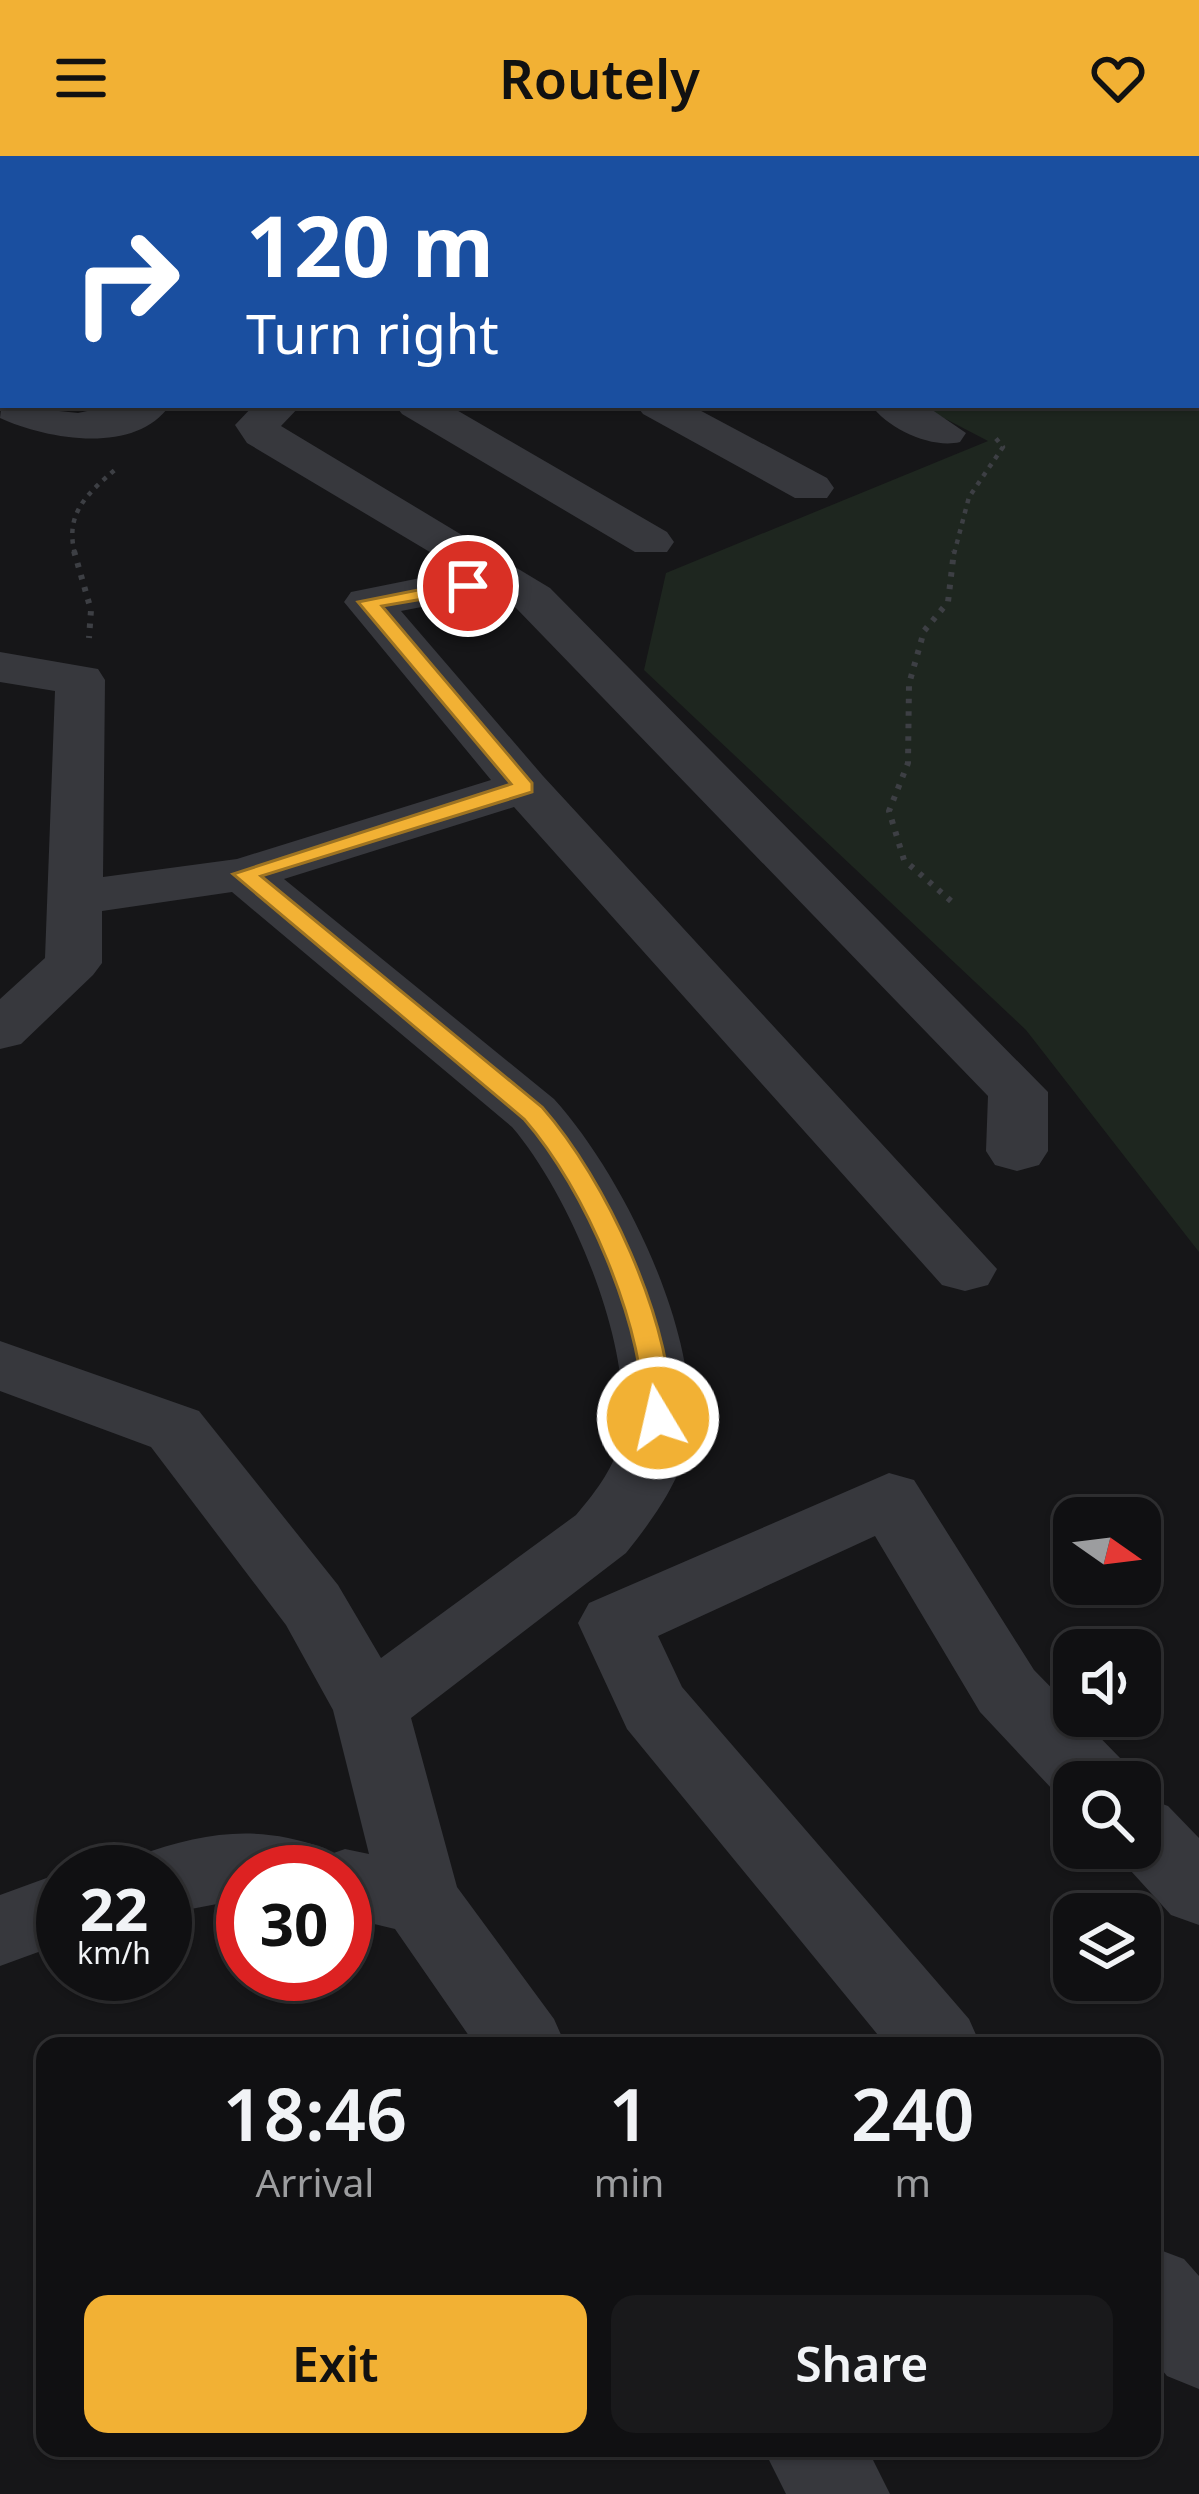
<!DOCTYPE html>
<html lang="en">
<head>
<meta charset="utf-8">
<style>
  :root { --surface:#101012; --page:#19191b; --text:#f1f3f6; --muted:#9c9d9f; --line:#303032; --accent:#f2b134 }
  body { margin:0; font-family:"Noto Sans",sans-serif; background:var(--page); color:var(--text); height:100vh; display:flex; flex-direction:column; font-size:45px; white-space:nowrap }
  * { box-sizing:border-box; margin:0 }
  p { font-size:39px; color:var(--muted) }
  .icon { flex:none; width:66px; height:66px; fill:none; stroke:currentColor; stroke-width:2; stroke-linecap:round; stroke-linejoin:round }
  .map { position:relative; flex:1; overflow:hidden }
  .side { position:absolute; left:36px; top:1881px; width:1125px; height:420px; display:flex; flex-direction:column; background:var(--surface); border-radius:24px; box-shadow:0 3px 9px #0004,0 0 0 3px var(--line) }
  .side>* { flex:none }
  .hud { position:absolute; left:0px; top:0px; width:1200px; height:252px; box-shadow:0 3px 9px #0004,0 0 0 3px var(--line); background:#1a4fa0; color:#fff; overflow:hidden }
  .needle { width:78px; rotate:104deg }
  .controls { position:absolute; left:1053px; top:1341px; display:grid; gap:24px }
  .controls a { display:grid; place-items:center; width:108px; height:108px; border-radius:24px; background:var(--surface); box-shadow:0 3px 9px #0004,0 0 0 3px var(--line); font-size:60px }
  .speed { position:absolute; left:36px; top:1689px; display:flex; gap:24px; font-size:60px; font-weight:700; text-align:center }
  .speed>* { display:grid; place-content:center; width:156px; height:156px; border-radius:50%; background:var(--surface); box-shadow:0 3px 9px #0004,0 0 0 3px var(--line); line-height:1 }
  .speed small { font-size:30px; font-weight:400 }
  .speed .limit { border:18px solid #d22; background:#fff; color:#111 }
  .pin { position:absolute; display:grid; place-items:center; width:102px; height:102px; color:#fff; margin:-51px; border:6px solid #fff; border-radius:50%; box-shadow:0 3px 12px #0007 }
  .me { position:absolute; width:132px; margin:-66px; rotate:351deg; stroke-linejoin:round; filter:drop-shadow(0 0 9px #0008) }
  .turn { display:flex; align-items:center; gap:42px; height:252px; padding:0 48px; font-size:54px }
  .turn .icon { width:156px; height:156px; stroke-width:2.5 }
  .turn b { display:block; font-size:84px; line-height:102px }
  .eta { display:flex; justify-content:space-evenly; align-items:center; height:204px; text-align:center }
  .eta b { font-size:72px; font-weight:600; line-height:84px }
  .button { display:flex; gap:24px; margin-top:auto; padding:24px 48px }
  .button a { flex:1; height:138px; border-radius:24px; background:var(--accent); color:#111; font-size:48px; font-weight:600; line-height:138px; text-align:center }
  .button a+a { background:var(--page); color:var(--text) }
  header { display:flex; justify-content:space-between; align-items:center; height:156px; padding:0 48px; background:var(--accent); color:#111; font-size:54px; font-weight:600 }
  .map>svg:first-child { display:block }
</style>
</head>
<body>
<header><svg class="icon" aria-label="menu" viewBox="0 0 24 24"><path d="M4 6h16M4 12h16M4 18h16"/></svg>Routely<svg class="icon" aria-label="heart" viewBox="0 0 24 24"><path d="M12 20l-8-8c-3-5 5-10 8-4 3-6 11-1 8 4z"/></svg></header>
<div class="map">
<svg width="1199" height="2338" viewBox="0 0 1199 2338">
  <rect width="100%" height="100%" fill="#161618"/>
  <path fill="#1e261f" d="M632,0H1199V1096L1026,874L644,514L666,417L988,285L919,249H1197V3H626Z"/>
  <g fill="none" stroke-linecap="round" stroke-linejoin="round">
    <path stroke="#3d3f44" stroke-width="4.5" stroke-dasharray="4.5 6" stroke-linecap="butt" d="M649,3L655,0
      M75,398C64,357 88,337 117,312
      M954,398L969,341L1003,291L993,279"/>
    <path stroke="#3d3f44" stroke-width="6" stroke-dasharray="4.5 8" stroke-linecap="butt" d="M74,395L91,454L89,482
      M951,745L904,704L889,655L908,607L909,528L924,475L948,446L954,395"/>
    <path fill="#37383d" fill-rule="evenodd" d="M567,0H609L564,3Z
      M3,237V249L78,257L115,249H170C135,300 46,283 0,262Z
      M254,249H301L281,270L550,432L1048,936V995L1039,1009L1017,1015L995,1009L986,995L988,940L516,452L488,438L401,455L543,620L997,1113L988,1129L965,1135L942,1129L514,651L284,723L554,943C623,1019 703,1182 688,1285C682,1324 650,1367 626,1397L411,1562L457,1731L554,1863L566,1890H476L395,1773L345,1761V1716H243V1743L165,1758V1716H129L137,1700C204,1676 257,1668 324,1692L328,1699L345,1693L369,1698L333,1554L286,1469L151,1291L0,1235V1185L199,1255L338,1429L381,1502L576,1359C593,1339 613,1314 619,1288C639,1199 570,1038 512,971L232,736L102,755V807L93,819L21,888L0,893V843L45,802L55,535L0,526V496L98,513L105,524L103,721L237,703L491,624L344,446L351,436L460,414L247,287L235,269Z
      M395,249H448L667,376L674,386L667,396H635L402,258Z
      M636,249H690L827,322L834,332L827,342H795L643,258Z
      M871,249H925L966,277L960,286C932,293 888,273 871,249Z
      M889,1317L914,1324L1034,1514L1121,1603L1133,1626H1074V1651L1067,1649L980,1556L875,1380L658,1480L682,1531L969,1863L981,1890H887L627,1573L578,1467L589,1447Z
      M1140,1640L1168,1650L1199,1682V1769L1171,1759L1110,1692H1140Z
      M63,1716V1787L0,1810V1739Z
      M1152,2091L1184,2103L1199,2120V2233L1167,2220L1152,2202Z
      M763,2292H867L890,2338H786Z"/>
  </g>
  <path fill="#f2b134" stroke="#9d7322" stroke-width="3" d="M468,424L478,430L475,434L382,450L532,627V636L261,720L542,951C607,1025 670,1162 672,1262L658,1272L644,1262C643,1167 586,1034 524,963L233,718L511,628L358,446Z"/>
</svg>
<div class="controls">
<a><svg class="needle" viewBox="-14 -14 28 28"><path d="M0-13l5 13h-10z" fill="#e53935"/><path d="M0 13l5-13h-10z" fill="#9c9d9f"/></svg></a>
<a><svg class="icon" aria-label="sound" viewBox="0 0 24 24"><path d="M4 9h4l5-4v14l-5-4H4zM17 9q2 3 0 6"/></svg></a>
<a><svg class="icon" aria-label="search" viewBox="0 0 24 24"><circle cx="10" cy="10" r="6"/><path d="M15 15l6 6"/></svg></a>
<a><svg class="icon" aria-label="layers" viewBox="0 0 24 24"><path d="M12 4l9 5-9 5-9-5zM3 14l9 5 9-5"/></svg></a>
</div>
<div class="speed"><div>22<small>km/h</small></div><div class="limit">30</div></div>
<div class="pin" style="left:468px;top:430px;background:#d93025"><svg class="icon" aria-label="arrive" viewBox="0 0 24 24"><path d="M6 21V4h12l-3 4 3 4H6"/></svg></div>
<svg class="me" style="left:658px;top:1262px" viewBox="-20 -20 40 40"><circle r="17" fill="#f2b134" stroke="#fff" stroke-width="3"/><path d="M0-11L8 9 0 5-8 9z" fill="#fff"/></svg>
<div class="hud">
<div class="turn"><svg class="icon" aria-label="right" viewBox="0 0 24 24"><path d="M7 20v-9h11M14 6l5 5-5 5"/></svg><div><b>120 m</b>Turn right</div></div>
</div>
<section class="side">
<div class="eta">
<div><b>18:46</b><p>Arrival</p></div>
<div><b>1</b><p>min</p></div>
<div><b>240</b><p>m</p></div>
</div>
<div class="button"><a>Exit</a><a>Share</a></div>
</section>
</div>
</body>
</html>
